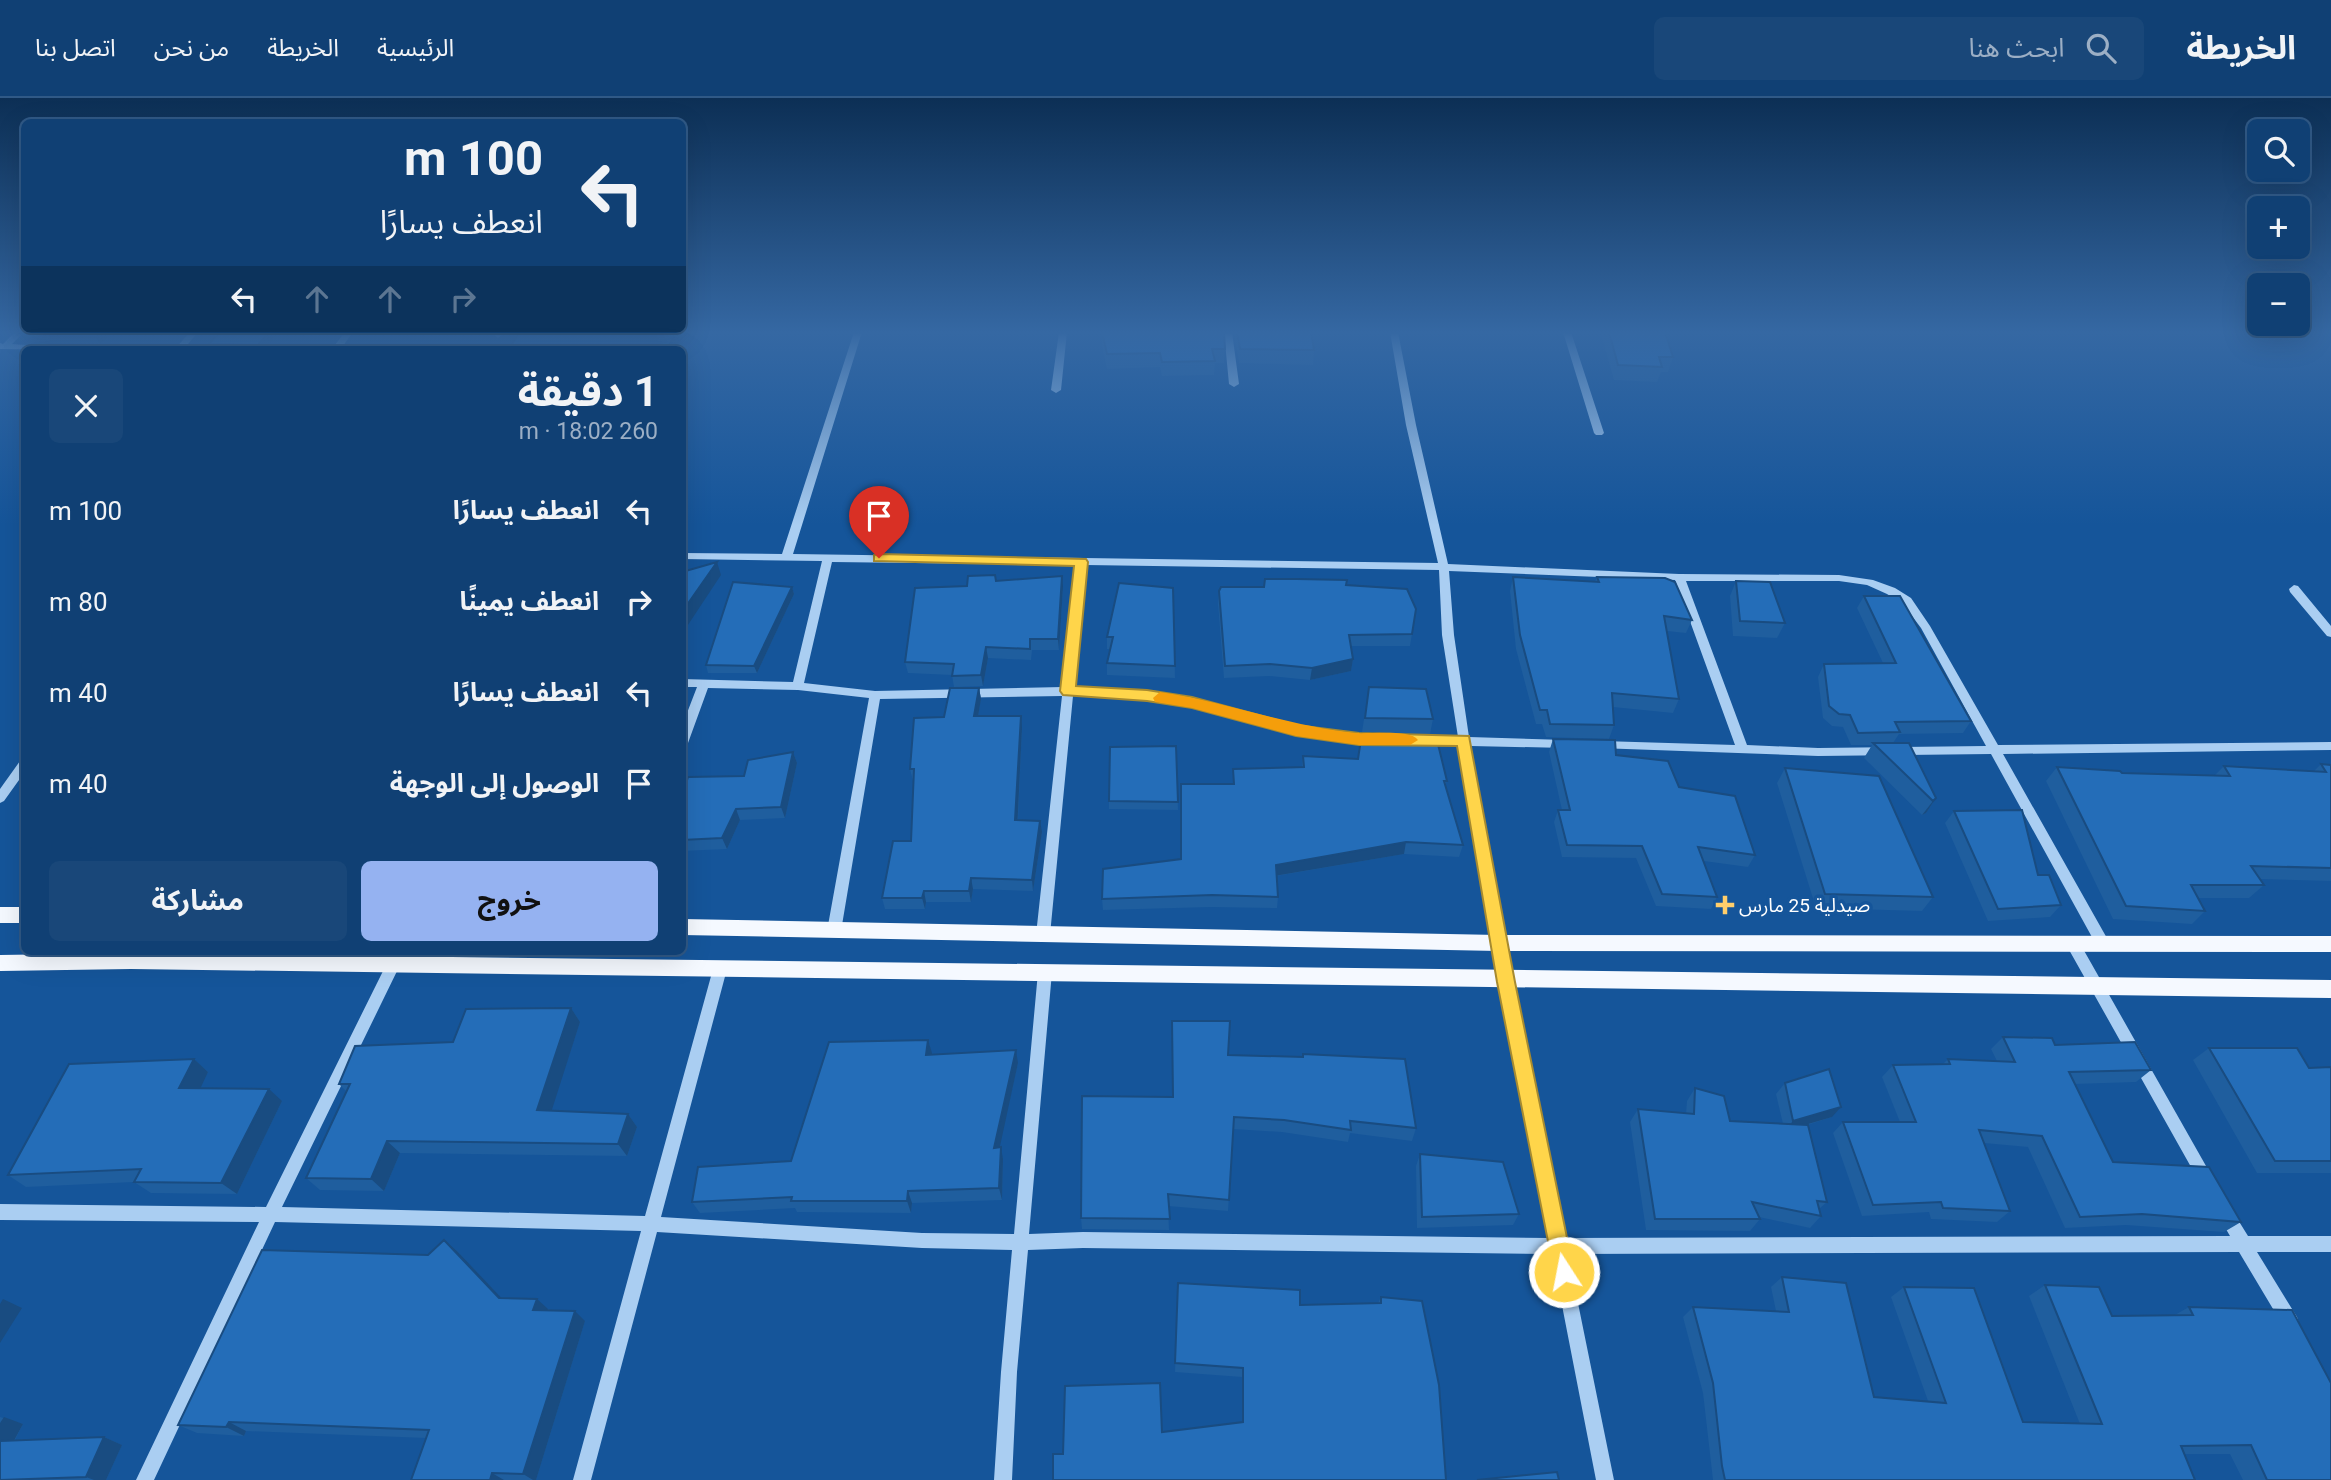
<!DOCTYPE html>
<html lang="ar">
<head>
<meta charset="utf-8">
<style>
  :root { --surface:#104074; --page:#194779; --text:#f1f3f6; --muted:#9cafc5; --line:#305986; --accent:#95b2f1 }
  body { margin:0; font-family:Roboto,"Noto Sans Arabic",sans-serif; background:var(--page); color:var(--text); direction:rtl; height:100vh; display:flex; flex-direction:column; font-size:26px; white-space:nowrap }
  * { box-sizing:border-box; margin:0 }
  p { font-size:23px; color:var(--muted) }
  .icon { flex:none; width:38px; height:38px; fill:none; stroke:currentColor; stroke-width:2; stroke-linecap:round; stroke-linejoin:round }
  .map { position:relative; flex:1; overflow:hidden; direction:ltr }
  .details { position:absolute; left:21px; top:248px; width:665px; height:609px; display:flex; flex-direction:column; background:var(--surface); border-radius:10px; box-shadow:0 7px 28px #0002,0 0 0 2px var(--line); direction:rtl }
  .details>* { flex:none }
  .top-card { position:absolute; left:21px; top:21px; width:665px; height:214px; border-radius:10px; box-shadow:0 7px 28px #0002,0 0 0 2px var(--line); direction:rtl; background:#104074; color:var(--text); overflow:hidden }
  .controls { position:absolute; left:2247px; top:21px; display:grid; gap:14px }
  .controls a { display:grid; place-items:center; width:63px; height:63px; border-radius:10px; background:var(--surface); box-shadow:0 7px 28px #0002,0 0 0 2px var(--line); font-size:35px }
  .pin { position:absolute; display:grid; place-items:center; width:60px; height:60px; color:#fff; margin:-72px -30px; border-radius:50% 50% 50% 0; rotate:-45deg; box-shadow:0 0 7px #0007 }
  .pin .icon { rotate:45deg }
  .me { position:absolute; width:77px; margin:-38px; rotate:349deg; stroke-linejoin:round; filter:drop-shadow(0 0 5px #0008) }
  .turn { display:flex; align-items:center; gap:24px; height:147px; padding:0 28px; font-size:32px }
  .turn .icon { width:91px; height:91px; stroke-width:2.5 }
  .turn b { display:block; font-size:49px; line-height:60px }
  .lanes { display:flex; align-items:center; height:66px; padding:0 28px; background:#0003; justify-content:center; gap:35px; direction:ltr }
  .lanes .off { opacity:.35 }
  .round { display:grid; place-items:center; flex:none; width:74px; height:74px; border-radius:10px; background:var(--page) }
  .summary { display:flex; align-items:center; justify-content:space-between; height:119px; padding:0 28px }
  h1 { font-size:42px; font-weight:700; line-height:52px }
  .button { display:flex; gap:14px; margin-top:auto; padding:14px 28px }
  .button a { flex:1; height:80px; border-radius:10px; background:var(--accent); color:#111; font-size:28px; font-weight:700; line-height:80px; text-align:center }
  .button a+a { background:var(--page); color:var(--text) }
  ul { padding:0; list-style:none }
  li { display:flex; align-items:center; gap:21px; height:91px; padding:0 28px }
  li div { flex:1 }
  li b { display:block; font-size:26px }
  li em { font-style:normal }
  header { display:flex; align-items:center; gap:42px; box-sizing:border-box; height:98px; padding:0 35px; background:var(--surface); border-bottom:2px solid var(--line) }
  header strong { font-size:33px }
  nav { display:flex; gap:38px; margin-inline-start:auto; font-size:24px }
  .search { width:490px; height:63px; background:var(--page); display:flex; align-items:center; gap:18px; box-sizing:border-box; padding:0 24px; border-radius:10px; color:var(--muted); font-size:26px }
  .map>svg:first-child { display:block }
</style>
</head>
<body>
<header>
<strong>الخريطة</strong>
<div class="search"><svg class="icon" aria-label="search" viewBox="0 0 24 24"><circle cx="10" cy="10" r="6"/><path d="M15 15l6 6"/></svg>ابحث هنا</div>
<nav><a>الرئيسية</a><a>الخريطة</a><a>من نحن</a><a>اتصل بنا</a></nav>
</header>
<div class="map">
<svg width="2331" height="1382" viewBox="0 0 2331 1382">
  <rect width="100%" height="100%" fill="#15559a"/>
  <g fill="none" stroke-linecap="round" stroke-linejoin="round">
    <path fill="#aacef2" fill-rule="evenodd" d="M15,234H24L12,246L54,249L58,252L0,251V245L3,246Z
      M190,234H198L183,252H174Z
      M345,234H353L340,252H331Z
      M497,234H505L498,240L494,237Z
      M854,234H862L793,456L1438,465L1406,327L1390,234H1398L1416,327L1448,466L1679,476L1839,477L1873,482L1895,490L1911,500L1930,528L1998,647L2331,644V652L2003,656L2108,842L2110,846L2108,850L2103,852L2098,850L1991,656L1818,658L1598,650L1596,647L1602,643L1735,647L1675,482L1449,473L1454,537L1469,639L1566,642L1572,646L1566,650L1471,648L1513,884L1565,1140L2230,1138L2216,1114L2218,1109L2224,1106L2230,1109L2248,1138H2331V1154H2257L2297,1219L2299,1225L2297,1231L2291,1233L2285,1231L2239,1154L1568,1156L1614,1382H1596L1552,1156L1083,1150L1028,1152L1017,1274L1012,1382H994L1001,1274L1012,1152L922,1150L657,1134L591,1382H573L641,1133L275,1124L154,1382H136L259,1124L0,1122V1106L266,1109L388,863L393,861L398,863L400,867L282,1109L645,1118L713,871L715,867L720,865L725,867L727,871L661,1119L922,1135L1014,1136L1038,874L1040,870L1045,868L1050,870L1052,874L1029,1136L1083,1134L1549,1140L1499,884L1459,647L1423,646L1417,642L1423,638L1458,639L1442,537L1439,472L1086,467L1074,590L1147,594L1176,598L1289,625L1347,635L1377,637L1383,641L1377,645C1305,641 1245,618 1176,606C1142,600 1107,598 1073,598L1050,837L1048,841L1043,843L1038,841L1036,837L1062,598L880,601L841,833L839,837L834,839L829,837L827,833L869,600L798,592L708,590L688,645L682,649V628L697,589H682V581L793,584L822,463L682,461V455L782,456ZM832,464L1075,467L1063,589L875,593L804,585ZM1686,483H1839L1867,487L1887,496L1903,506L1921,530L1986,648L1818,650L1747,647Z
      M1059,234H1067L1061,292L1056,295L1051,292Z
      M1224,234H1232L1239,286L1234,289L1229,286Z
      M1563,234H1571L1604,335L1602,337H1596L1594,335Z
      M2294,487L2298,488L2331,528V539L2327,538L2290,494L2289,491Z
      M24,661V675L4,703L0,705V691L20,663Z
      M2073,840L2078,842L2210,1075L2213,1080L2210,1085L2205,1087L2200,1085L2068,850L2066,846L2068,842Z"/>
    <path fill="#f5f9ff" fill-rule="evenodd" d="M0,809H24V825H0Z
      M682,821L1498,837L2331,838V854L1498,853L682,837Z
      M131,855L2331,882V900L131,871L0,873V857Z"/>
  </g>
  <path fill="#1f5e9e" d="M49,234H113L100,246L50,245L45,238Z
    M220,234H279L264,252H213L209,246Z
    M686,234L676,252H508Z
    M1102,234L1225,251L1224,265H1215L1214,277L1162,278L1160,269L1107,271L1102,248Z
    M1234,234H1312H1311L1314,252L1313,267L1239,265Z
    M1602,234H1665L1673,259L1668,274H1661L1657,284L1614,282L1601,236Z
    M1513,479L1595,484L1597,479L1692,522L1686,535L1667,533L1679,601L1673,615L1613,609L1614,627L1609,641L1546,639L1542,626H1536L1516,551L1510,493Z
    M996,483L1063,489L1059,552H1032L1031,562L988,560L983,588L954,589L952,577L908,575L905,564Z
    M1736,483L1785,525L1777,540L1733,538L1730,498Z
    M1346,487L1416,511L1410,548H1351L1353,561L1351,573L1310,582L1269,578L1224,580L1218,505L1219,493L1264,489Z
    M792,489L794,496L757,575H708L706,567Z
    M1173,490L1175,580L1107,577V565L1110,551H1107V539Z
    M1864,498L1971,623L1963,635L1899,636L1893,645L1936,700L1926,715L1922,717L1864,660L1872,647H1851L1843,629L1832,628L1823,620L1818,579L1824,566L1883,565L1857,510Z
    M1369,589L1433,621L1430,636L1362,634Z
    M979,590L981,601L978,618L1022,630L1018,722L1042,734L1033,793L973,791L971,804H926L925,811H885L882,800L911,743L914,683H913L910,671L944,619Z
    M1553,641L1616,657L1679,689L1755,757L1748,769L1704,763L1717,799L1711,811L1656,808L1636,760L1562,759L1554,724L1558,712H1562L1549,654Z
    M1176,648L1178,712L1109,711V703Z
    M793,654L797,665L785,720L740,722L727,751L682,753V698L744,678Z
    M1303,658L1447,683L1445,687L1463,747L1459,759L1404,756L1276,778L1278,799L1277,810L1211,809L1103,812L1102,801L1180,761L1233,686V671L1302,669Z
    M2321,666L2331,667V783L2260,781L2264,787L2249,800H2198L2205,813L2192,826L2113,821L2046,683L2057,669L2122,675L2215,677L2224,668L2314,673Z
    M1785,670L1933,799L1922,813L1816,810L1777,685Z
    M1954,713L2038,777L2061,807L2050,819L1988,823L1945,725Z
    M571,910L580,924L551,1012L628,1016L637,1029L627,1058L400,1055L384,1093L320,1092L306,1080L346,993L339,986L453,944Z
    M2003,939L2055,947L2151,972L2136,984L2074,986L2113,1064L2241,1124L2224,1134L2126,1127L2065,1130L2028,1049L1984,1045L2010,1113L1997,1124L1931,1121L1929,1114L1862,1118L1833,1035L1843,1024H1900L1882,979L1893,967L1943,966L1948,961L1997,963L1991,951Z
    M928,942L932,957L1018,965L999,1049L1003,1061L1002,1102L912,1105L911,1115L797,1114L795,1110L700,1115L692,1104L791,1063Z
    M2209,950L2309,970L2331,969V1075H2257L2193,962Z
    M1303,956L1416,1030L1412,1043L1350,1035L1348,1044L1282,1034L1233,1031L1228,1113L1168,1108L1169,1132L1082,1131L1081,1120L1228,957L1302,959Z
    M194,961L208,974L200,990L282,1003L237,1096L151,1095L134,1084L26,1089L8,1077Z
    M1785,985L1832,1019L1807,1027L1827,1104L1819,1111L1821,1118L1810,1130L1759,1119L1760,1121L1750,1133L1646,1132L1630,1024L1638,1011L1686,1016L1687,1003L1695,990L1730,1023L1783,1026L1776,996Z
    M1420,1056L1519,1116L1513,1127L1417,1130L1416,1068Z
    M444,1142L457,1153L501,1200L548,1211L585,1223L536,1382H411L426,1340L246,1333L244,1338L197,1335L178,1327L428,1157Z
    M1782,1179L1874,1299L1928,1303L1891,1199L1904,1189L2023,1324L2080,1326L2029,1198L2045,1187L2112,1218H2173L2189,1209L2331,1382H2243L2230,1356H2185L2195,1382H1713L1703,1295L1683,1219L1693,1209L1776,1213L1771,1189Z
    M1178,1185L1300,1207L1378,1205L1381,1199L1446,1382L1063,1356L1162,1334L1242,1324V1279L1175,1274Z
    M0,1319L23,1326L15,1342L104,1339L122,1347L106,1382H0Z"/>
  <path fill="#194c81" d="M100,234H113L100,246L95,239Z
    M269,234H279L264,252H261L258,247Z
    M676,234H686L676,252H670L669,248Z
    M717,464L721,477L682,536V514Z
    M1062,478L1063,489L1059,552L1058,541Z
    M792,489L794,496L757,575L754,568Z
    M986,549L988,560L983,588L981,577Z
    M1353,561L1351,573L1310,582L1312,570Z
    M979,590L981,601L976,630L974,618Z
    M1021,618L1022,630L1017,734L1015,722Z
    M793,654L797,665L785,720L781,709Z
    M1936,700L1926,715L1922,717L1933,703Z
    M736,711L740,722L727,751L722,740Z
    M1040,723L1042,734L1033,793L1032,782Z
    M1406,744L1404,756L1274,778L1276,767Z
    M971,780L973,791L971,804L969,793Z
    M924,793L926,804L925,811L922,800Z
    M571,910L580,924L548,1024L537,1012Z
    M928,942L932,955L930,970L926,957Z
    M1016,952L1018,965L997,1062L994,1050Z
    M194,961L208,974L195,1002L179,990Z
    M269,991L282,1003L237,1096L221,1085Z
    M1841,1009L1832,1019L1784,1033L1793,1023Z
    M628,1016L637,1029L627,1058L618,1046Z
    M387,1043L400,1055L384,1093L371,1081Z
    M1001,1049L1003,1061L1002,1102L999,1090Z
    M908,1093L912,1105L911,1115L907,1103Z
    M444,1142L457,1153L511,1210L499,1200Z
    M3,1201L22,1210L0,1245V1206Z
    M537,1201L548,1211L544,1222L533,1212Z
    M575,1213L585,1223L536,1382H533L523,1376Z
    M4,1319L23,1326L10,1350L0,1346V1325Z
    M229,1324L246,1333L244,1338L226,1329Z
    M104,1339L122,1347L106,1382H94L86,1379Z
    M492,1375L504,1382H490Z"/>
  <path fill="#246db8" stroke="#194c81" stroke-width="2" d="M49,234H100L95,239L45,238Z
    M220,234H269L258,247L209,246Z
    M520,234H676L669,248L596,252H508Z
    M1102,234H1224L1225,251H1212L1215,263L1162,264L1160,255L1107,256Z
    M1237,234H1311L1314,252L1240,251Z
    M1609,234H1665L1673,259H1659L1662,269L1618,267Z
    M717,464L682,514V474Z
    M995,477L996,483L1062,478L1058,541H1030V551L986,549L981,577L952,578L954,566L905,564L915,490L967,488L968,478Z
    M1513,479L1599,484L1597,479L1665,480L1675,484L1692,522L1664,518L1679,601L1612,595L1614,627L1550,626L1547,612H1540L1520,537Z
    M1265,481H1297L1347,482L1346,487L1407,491L1416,511L1412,536L1349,537L1353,561L1312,570L1270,566L1225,568L1219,493L1221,489H1264Z
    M1736,483L1770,484L1785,525L1740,523Z
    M733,484L792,489L754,568L706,567Z
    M1119,485L1173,490L1175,568L1107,565L1113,539H1107Z
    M1864,498H1900L1971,623L1895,624L1900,634L1858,635L1850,617L1839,616L1829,608L1824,566L1896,565Z
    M1369,589L1426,591L1433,621L1365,620Z
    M950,590H979L974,618H1021L1015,722L1040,723L1032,782L971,780L969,793H924L922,800H882L893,743H911L914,671H910L914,620L944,619Z
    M1362,635L1436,638L1447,683H1444L1463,747L1406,744L1276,767L1278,799L1212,797L1102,801L1103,771L1181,761V686H1234L1233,671L1304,669L1303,658L1358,661Z
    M1553,641L1615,642L1616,657L1668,663L1679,689L1735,698L1755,757L1698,749L1717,799L1662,796L1642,748L1567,747L1558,712H1570Z
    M1873,645H1909L1936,700L1933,703Z
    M1176,648L1178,704L1109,703L1110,649Z
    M793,654L781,709L736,711L722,740L682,742V719L686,708H682V698L688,679L744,678L748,662Z
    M2321,666L2331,667V770L2251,768L2264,787H2191L2205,813L2126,808L2057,669L2120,673L2122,675L2230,678L2224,668L2326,674Z
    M1785,670L1879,678L1933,799L1825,796Z
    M2022,712L2038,777H2049L2061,807L1998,811L1954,713Z
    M571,910L537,1012L628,1016L618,1046L387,1043L371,1081L306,1080L350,986H339L355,948L453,944L466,911Z
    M1172,923H1230L1228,957L1303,959V956L1405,961L1416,1030L1350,1023L1351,1032L1284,1022L1234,1019L1229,1102L1168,1096L1170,1121L1081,1120L1082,998L1173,999Z
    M2003,939L2052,940L2055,947L2135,944L2151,972L2069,974L2113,1064L2209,1069L2241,1124L2142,1116L2080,1119L2042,1038L1979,1032L2010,1113L1943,1110L1941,1104L1873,1107L1843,1024H1916L1893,967L1950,966L1948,961L2015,964Z
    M928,942L926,957L1016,952L994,1050L1001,1049L999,1090L908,1093L907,1103H791L792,1099L692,1104L698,1069L791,1063L829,944Z
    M2209,950H2297L2309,970L2331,969V1063H2275Z
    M194,961L179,990L269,991L221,1085L134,1084L141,1071L8,1077L69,966Z
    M1829,971L1841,1009L1793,1023L1785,985Z
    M1695,990L1724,998L1730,1023L1808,1027L1827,1104L1817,1103L1821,1118L1752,1104L1760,1121H1655L1638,1011L1694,1016Z
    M1420,1056L1503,1064L1519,1116L1422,1119Z
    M444,1142L499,1200L537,1201L533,1212L575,1213L523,1376L492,1375L490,1382H411L429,1332L229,1324L226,1329L178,1327L262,1152L428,1157Z
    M1782,1179L1846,1185L1874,1299L1946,1305L1904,1189L1974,1190L2023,1324L2102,1326L2045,1187L2099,1189L2112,1218L2193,1217L2189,1209L2292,1212L2331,1285V1382H2267L2251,1347L2181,1348L2195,1382H1725L1722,1368L1713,1285L1693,1209L1789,1214Z
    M1178,1185L1300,1192V1207L1381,1205V1199L1422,1203L1439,1287L1446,1382H1053V1356H1063L1065,1288L1160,1285L1162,1334L1243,1324V1270L1175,1265Z
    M104,1339L86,1379L0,1382V1343Z
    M1557,1374L1559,1382H1477Z"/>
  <linearGradient id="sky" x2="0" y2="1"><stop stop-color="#0c2f55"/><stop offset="0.55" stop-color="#3568a3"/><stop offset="1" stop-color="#3568a3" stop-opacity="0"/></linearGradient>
  <rect width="2331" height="427" fill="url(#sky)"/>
  <path fill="#ffd54a" stroke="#a68a30" stroke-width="2" d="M879,456L1086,461L1088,464L1076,588L1147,592L1192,599L1296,627L1359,635L1469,638L1515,884L1574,1174L1571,1181L1564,1184L1557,1181L1554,1174L1497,884L1457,648L1359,647L1296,638L1192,610L1147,603L1063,597L1060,593L1074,468L874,463V457Z"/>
  <path fill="#f59e0b" d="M1160,594C1226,604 1289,628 1356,635C1370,636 1411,631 1418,642L1410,647H1359L1296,638L1192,610L1155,604L1153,600Z"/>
  <path fill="#ffce6b" stroke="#15559a" stroke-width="2.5" d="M1721.5 796.5h7v7h7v7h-7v7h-7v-7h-7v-7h7z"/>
  <g text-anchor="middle" stroke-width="7" stroke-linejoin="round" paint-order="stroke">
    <g font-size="19" fill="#fff" stroke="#15559a" text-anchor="start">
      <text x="1739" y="814">صيدلية 25 مارس</text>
    </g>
  </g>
</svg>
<div class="controls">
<a><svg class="icon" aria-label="search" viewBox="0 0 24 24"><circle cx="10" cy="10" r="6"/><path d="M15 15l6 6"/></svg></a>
<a>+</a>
<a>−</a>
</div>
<div class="pin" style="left:879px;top:460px;background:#d93025"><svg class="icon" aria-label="arrive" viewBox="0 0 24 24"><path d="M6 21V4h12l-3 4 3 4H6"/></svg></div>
<svg class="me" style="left:1564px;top:1174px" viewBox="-20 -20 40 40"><circle r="17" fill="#ffd54a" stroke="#fff" stroke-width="3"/><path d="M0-11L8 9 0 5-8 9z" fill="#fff"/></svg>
<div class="top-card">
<div class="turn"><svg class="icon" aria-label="left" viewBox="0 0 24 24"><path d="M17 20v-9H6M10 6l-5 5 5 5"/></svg><div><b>100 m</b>انعطف يسارًا</div></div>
<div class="lanes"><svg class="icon" aria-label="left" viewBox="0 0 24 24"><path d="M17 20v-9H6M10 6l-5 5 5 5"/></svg><svg class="icon off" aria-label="ahead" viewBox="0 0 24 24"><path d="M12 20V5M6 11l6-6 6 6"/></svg><svg class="icon off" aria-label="ahead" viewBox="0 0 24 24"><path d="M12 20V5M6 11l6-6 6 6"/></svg><svg class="icon off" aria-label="right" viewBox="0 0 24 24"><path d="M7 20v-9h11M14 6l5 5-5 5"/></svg></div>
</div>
<section class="details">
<div class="summary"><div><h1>1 دقيقة</h1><p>260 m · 18:02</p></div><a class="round"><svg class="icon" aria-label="close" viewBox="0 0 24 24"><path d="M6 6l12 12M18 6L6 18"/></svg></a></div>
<ul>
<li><svg class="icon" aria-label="left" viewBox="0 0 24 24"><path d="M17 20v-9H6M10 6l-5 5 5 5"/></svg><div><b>انعطف يسارًا</b></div><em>100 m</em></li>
<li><svg class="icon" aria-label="right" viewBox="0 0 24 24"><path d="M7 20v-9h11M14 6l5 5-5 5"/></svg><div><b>انعطف يمينًا</b></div><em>80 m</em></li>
<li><svg class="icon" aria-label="left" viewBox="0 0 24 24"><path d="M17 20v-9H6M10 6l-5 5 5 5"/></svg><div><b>انعطف يسارًا</b></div><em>40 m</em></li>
<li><svg class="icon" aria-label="arrive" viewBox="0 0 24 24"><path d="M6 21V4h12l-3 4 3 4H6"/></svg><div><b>الوصول إلى الوجهة</b></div><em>40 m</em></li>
</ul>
<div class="button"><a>خروج</a><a>مشاركة</a></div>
</section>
</div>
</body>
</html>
